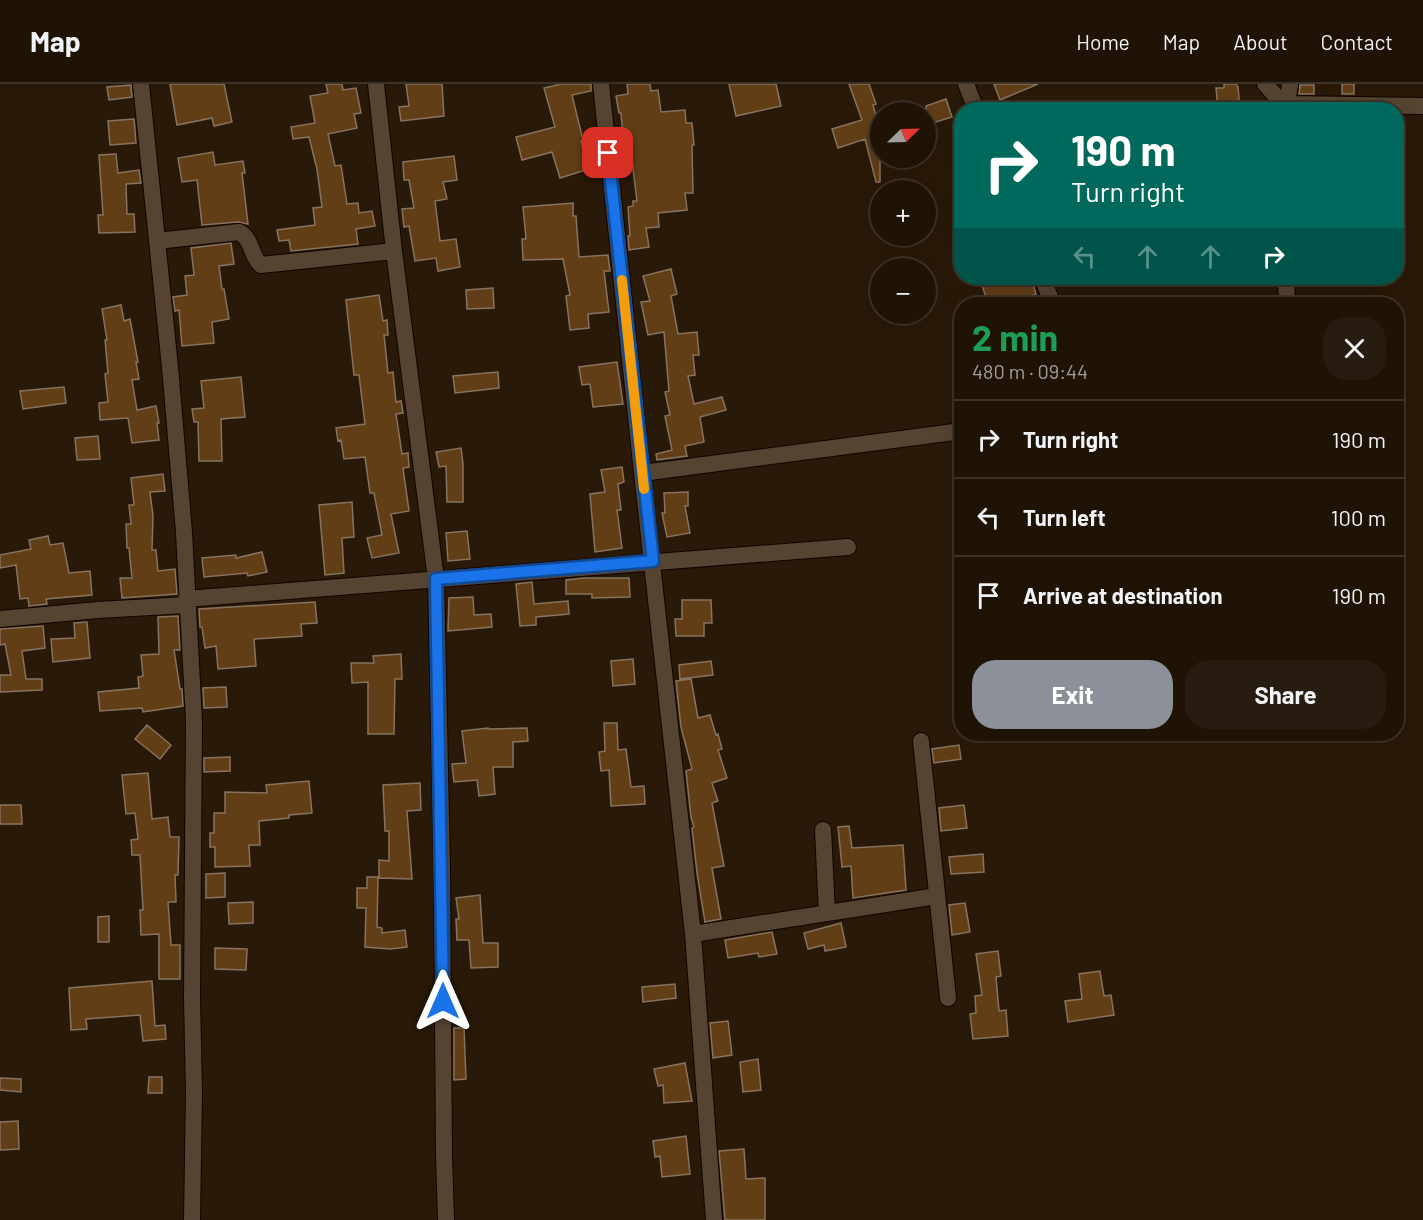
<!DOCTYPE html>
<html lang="en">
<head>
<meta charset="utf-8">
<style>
  :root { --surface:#1f1306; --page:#271c10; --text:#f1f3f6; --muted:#a19e9b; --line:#3c3228; --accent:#8c9099 }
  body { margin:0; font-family:Barlow,sans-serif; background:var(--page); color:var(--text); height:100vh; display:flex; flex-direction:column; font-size:22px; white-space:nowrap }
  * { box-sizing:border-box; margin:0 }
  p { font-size:20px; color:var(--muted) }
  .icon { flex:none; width:33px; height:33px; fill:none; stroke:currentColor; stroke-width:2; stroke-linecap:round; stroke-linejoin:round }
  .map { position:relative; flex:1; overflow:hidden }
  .drawer { position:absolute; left:954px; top:213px; width:450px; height:444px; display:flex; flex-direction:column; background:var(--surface); border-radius:24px; box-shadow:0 6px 24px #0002,0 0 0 2px var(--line) }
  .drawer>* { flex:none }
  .hud { position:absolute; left:954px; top:18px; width:450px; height:183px; border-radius:24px; box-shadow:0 6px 24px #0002,0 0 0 2px var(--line); background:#00695c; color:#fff; overflow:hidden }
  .needle { width:39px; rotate:67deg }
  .buttons { position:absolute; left:870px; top:18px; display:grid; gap:12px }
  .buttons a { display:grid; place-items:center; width:66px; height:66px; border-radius:50%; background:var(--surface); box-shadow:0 6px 24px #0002,0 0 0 2px var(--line); font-size:30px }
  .pin { position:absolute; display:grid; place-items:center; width:51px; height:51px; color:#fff; margin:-26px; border-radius:12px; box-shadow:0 3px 9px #0006 }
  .me { position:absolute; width:66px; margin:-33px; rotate:0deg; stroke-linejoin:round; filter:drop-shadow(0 0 4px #0008) }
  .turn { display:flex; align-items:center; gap:21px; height:126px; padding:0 18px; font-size:27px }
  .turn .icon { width:78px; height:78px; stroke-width:2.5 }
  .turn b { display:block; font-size:42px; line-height:51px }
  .lanes { display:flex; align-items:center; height:57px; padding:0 18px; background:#0003; justify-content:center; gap:30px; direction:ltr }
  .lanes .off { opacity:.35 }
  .round { display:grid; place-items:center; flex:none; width:63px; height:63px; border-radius:24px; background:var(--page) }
  .headline { display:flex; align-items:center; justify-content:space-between; height:102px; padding:0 18px }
  h1 { font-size:36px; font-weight:700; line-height:45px; color:#1e9e55 }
  .action { display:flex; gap:12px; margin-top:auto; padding:12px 18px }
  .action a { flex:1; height:69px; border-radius:24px; background:var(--accent); color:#fff; font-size:24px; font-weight:700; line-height:69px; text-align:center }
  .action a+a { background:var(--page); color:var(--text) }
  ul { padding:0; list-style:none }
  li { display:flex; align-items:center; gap:18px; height:78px; padding:0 18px; border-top:2px solid var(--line) }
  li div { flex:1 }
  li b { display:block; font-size:22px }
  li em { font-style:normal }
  header { display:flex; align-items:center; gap:36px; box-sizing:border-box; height:84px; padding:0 30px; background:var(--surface); border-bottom:2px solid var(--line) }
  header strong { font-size:28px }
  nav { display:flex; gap:33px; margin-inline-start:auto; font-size:21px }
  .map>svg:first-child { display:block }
</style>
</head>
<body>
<header>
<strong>Map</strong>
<nav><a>Home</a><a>Map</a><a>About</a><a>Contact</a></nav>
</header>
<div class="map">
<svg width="1423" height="1136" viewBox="0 0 1423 1136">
  <rect width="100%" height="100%" fill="#291908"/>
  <path fill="#623e16" stroke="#87735f" stroke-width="1.5" d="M170,0H224L232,38L214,42L212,34L177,41Z
    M326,0H342L343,6L356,4L361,29L354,30L357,44L328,50L335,82L341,81L347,120L358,119L359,129L372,127L375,142L356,145L358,160L291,167L289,156L279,157L277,146L315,141L313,124L322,123L317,85L309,53L293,55L291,43L315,39L310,12L328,9Z
    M406,0H442L444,32L401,37L399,23L409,22Z
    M561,0H591V7L572,11L583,56L581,57L589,85L560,94L552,68L522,76L516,53L555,43L544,4Z
    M627,0H650L651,7L658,6L661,28L685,26L686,39H692L694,61H692L693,109H685L687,126L658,129L659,143L646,144L649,163L629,166L628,152H630L628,123L633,122V117H637L632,77L620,78L618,65H624L621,29H619L616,12L628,10Z
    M729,0H776L781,22L736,32Z
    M849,0H869L876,20L873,21L880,47V98H876L865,55L838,64L832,45L862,36Z
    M994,0H1038L1000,16Z
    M1224,0H1236L1238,3L1240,26H1218L1216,4H1224Z
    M1342,0H1354V10H1342Z
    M131,1L132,13L109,16L107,3Z
    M1300,1H1314V10H1299Z
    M946,15L952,33L926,41V22Z
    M134,35L136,59L110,61L108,37Z
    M213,68L215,81L243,77L245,89H242L248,140L238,138L202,141L197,96L182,98L178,74Z
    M116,70L118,89L139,86L141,99L126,100L127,130H134L135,148L99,149L98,131H103L99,71Z
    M454,72L457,96L443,98L447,115L435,117L440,157L456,155L460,183L438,187L436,174L415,177L409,142L404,143L402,125L414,124L409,96H404L403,78Z
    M573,119V132H576L579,173L608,171L610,187H604L609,228L588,230L589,244L570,246L566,212L570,211L563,175L523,176L522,155H526L523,123Z
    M231,159L234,180L219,182L222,205H224L229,235L212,238L214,259L182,262L179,226L175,227L173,213L187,211L185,192L194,191L191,164Z
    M671,185L677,210L671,212L678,250L697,248L699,271H693L695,291L688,292L694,320L722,313L726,326L700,333L704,358L685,362L687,372L657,376L656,370L672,366L665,332L670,331L665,308L669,307L664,248L648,251L641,218L650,217L643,192Z
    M994,194H1031L1036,210L1023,215L1025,220H1013L1010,214L988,220L981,198Z
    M493,204L494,224L467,225L466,206Z
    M379,211L383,237L387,236L388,251H384L388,289L393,288L396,318L401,317L403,329L396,330L402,370L408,369L409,383L403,384L409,427L391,430L399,469L372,474L367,454L382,451L374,409H370L365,373L344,375L341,356L338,357L336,344L365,340L359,291H354L346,216Z
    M121,221L124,237L130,235L138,278H136L139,295L132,296L137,326L156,322L159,339H157L159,356L132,359L128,334L100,336L99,319L108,318L105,290L108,289L105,256H107L102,225Z
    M617,278L623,320L593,323L590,300L582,301L579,283Z
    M498,288L499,304L455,309L453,292Z
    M241,293L245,333L221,335L222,377H199L198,338H194L192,325L204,324L201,297Z
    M64,303L66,319L23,325L20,307Z
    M98,352L100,375L77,376L75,354Z
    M461,364L463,380V418H447L446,382L439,383L436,368Z
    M622,383L624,398L618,400L621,426H617L622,464L595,468L590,410L605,408L601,386Z
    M163,390L165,407L150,408L153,432L152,466H156L158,487L175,485L177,510L122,514L120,494H132L129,464H127L126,440H131L129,421H134L131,394Z
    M688,408V422H685L690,449L667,453L662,429H665L664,409Z
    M352,418L354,453L342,454L344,489L325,491L319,421Z
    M467,447L470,475L448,477L446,449Z
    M48,452L50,461L63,459L69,489L90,487L92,511L46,515L47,520L29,522L28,514L20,515L16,481L0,484V471L31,465L29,456Z
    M262,468L267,488L248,492L247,489L204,493L202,474L236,471V474Z
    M584,494H629L630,513L592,514V510H566V496Z
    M532,498L534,520L568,517L569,530L536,533V541L520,542L516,500Z
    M473,513L474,531L491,530L492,543L448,547L449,514Z
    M682,516H711L712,539H704V552H676L675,535H682Z
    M315,518L317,539L301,540L302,552L254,555L256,582L218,585L216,562L205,564L202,543H200L199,525Z
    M178,532L180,566H174L180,605H182L183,622L143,628L142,624L100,627L98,608L139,604L138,593L143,592L141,571L159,570L158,533Z
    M87,538L90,574L53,578L51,555L75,554L74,539Z
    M43,542L45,564L22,567L26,595H42V606L0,608V591H11L5,560L0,561V545Z
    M401,570L402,595H395L394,650H368V598L352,599L351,579H374L373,572Z
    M633,575L635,600L613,602L611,577Z
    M711,577L713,591L680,595L679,581Z
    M691,595L698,634L710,631L716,651L718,650L722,665L718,666L727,694L712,699L718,717L712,719L724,782L712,784L721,835L705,838L697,789L692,744L694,743L691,733L686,687L692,685L681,643L676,597Z
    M226,603L227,623L204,624L203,604Z
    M604,639H617L618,666L626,665L631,703L644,702L645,720L611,722L609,686L601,687L599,668L605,667Z
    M147,641L171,661L160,675L135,655Z
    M488,644V645L527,644L528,657L513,658V683H493L495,710L479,712L477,696L454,698L452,680L466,679L462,647Z
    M959,661L961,675L934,679L932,665Z
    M230,673V687L204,688V674Z
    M148,689L152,735L168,733L170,753H179L178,791H175L176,818H168L171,861H180V895H159V850L141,851L140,826H143L140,771H132L131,756L138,755L135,729L126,730L122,691Z
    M309,697L312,729L289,731V734L259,737L260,761H249L250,782L215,783V763H210V749H214V729H225V708L267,709L266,701Z
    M420,699L421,726L407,727L412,795L379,794V776L389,777V747H385L383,701Z
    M0,721H21L22,740H0Z
    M964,721L967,744L941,747L939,724Z
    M849,742L852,764L903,761L906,806L853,814L851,782L842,783L838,743Z
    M983,770L984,788L951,790L949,773Z
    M225,789V813L206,814V790Z
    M367,793H378L377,843L382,844V849L405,846L407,863L390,865L365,863L366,824H357V804H367Z
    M480,811L483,859H498V883L471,884L469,856H457L456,835H459L456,814Z
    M253,818V839L229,840L228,819Z
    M965,819L970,848L952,851L949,821Z
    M109,832V858H98V833Z
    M841,839L846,863L825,867L824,861L808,865L804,849Z
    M772,848L777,870L759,873L758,869L728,874L725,856Z
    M215,864L247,865L246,886L215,885Z
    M998,867L1001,892L996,893L999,927L1006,926L1008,952L973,955L970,930L976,929L975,912L982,911L976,870Z
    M1100,887L1104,912L1111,911L1114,931L1068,938L1065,917L1082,915L1079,890Z
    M152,897L155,942L165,941L166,955L143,957L140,931L86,935L87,945L71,946L69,904Z
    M675,900L676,914L643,918L642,903Z
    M728,937L732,971L713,974L710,939Z
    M454,944H464L466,995L454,996Z
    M758,975L761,1006L743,1008L740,978Z
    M685,979L692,1017L664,1019L663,1001L658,1002L654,985Z
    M149,993H162V1009H148Z
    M0,994L21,995V1008L0,1006Z
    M18,1037L19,1065L0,1066V1038Z
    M686,1052L690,1090L662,1093L660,1072L655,1073L653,1057Z
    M744,1065L746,1095L765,1094V1136H725L719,1067Z"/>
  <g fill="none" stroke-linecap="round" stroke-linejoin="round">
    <g stroke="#110400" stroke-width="18">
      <path id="minor" d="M141,0L170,283L184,448L194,637L192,913L194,1009L192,1136
        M376,0L394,167L436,495L442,783L444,1073L446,1136
        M601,0L642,389L693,850L714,1136
        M966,0L976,26
        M1265,0L1281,18L1287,20L1423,22
        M1287,20L1290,0
        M157,157L239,148C253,155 250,172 261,181L394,167
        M1042,194L1053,220
        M1286,194L1287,220
        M642,389L962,347
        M186,515L848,463
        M0,535L98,526L186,521
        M921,657L948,914
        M823,746L827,829
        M693,850L937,812"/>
    </g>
    <use href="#minor" stroke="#564432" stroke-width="16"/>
  </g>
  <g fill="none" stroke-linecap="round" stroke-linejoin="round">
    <g stroke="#114b97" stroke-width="15">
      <path id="route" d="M443,917L436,495L653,477L608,69"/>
    </g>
    <use href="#route" stroke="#1a73e8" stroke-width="10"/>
    <path stroke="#f59e0b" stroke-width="10" d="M622,196L644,405"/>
  </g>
</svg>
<div class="buttons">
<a><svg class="needle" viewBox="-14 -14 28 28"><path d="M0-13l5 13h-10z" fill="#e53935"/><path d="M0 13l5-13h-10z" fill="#a19e9b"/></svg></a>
<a>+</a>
<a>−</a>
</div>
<div class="pin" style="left:608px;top:69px;background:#d93025"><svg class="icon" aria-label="arrive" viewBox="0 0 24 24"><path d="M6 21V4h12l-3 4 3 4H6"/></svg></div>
<svg class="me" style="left:443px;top:917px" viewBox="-20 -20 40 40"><path d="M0-17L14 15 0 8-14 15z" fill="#1a73e8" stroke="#fff" stroke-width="4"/></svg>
<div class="hud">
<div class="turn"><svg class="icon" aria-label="right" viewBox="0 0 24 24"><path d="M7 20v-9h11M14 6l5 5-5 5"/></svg><div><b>190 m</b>Turn right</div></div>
<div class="lanes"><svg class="icon off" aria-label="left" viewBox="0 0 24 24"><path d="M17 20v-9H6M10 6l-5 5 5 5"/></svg><svg class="icon off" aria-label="ahead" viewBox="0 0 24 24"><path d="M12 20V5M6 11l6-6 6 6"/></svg><svg class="icon off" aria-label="ahead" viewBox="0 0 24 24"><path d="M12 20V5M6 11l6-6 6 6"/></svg><svg class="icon" aria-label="right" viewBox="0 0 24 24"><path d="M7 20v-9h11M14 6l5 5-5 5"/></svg></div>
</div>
<section class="drawer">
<div class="headline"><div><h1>2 min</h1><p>480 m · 09:44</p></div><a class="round"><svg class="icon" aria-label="close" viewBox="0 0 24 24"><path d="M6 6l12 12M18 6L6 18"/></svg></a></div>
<ul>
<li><svg class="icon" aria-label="right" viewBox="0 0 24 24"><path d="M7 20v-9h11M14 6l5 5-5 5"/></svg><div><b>Turn right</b></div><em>190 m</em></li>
<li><svg class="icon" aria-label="left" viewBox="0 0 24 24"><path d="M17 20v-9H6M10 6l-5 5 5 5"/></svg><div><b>Turn left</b></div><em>100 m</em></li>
<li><svg class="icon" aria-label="arrive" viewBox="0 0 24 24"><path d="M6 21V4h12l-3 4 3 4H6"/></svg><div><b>Arrive at destination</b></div><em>190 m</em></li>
</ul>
<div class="action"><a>Exit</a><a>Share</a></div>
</section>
</div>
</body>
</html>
